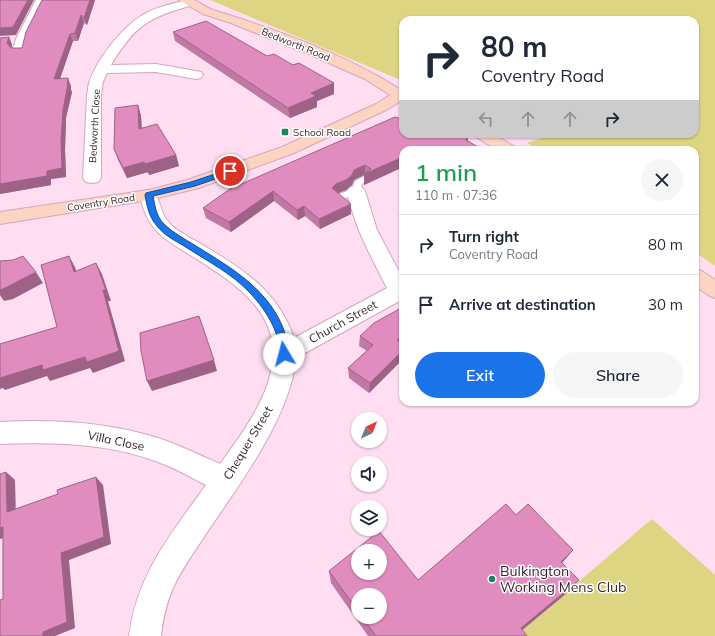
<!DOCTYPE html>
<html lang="en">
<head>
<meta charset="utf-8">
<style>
  :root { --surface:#fff; --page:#f6f6f7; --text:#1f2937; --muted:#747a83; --line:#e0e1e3; --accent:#1a73e8 }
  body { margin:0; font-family:Mulish,sans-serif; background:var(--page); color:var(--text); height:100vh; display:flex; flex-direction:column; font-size:15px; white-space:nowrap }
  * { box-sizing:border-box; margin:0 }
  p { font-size:13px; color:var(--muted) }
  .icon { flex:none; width:22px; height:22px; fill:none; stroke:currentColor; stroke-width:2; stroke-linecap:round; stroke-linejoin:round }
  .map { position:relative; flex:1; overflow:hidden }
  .drawer { position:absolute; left:399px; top:146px; width:300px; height:260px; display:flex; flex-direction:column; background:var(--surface); border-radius:12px; box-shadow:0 1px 3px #0004 }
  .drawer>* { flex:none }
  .top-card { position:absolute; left:399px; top:16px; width:300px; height:122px; border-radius:12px; box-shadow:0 1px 3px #0004; background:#fff; color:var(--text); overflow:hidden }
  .needle { width:26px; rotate:43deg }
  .buttons { position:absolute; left:351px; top:412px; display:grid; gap:8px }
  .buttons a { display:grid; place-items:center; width:36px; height:36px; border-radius:50%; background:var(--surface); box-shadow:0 1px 3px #0004; font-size:20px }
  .pin { position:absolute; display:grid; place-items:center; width:34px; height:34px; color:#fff; margin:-17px; border:2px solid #fff; border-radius:50%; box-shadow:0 1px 4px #0007 }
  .me { position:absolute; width:44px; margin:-22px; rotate:352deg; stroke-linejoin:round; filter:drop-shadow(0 0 3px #0008) }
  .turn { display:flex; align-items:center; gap:14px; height:84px; padding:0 16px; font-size:18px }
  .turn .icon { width:52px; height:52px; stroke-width:2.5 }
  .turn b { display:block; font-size:28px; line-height:34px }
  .lanes { display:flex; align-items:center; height:38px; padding:0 16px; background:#0003; justify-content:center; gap:20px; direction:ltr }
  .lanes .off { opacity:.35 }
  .round { display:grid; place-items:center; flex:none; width:42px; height:42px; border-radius:21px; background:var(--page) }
  .head { display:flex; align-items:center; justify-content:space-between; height:68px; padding:0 16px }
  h1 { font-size:24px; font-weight:600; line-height:30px; color:#1e9e55 }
  .primary-button { display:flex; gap:8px; margin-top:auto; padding:8px 16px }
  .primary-button a { flex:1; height:46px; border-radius:24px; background:var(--accent); color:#fff; font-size:16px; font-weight:600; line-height:46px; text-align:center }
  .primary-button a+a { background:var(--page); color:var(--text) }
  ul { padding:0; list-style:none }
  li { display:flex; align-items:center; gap:12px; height:60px; padding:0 16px; border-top:1px solid var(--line) }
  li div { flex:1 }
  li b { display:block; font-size:15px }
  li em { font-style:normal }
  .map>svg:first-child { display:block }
</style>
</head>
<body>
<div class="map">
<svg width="715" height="636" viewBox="0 0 715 636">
  <rect width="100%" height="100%" fill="#fedef0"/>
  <path fill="#ddd582" d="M210,0H715V266L695,252V150H539L527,143L553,134H695V20H403V81Z
    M652,519L715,575V636H515Z"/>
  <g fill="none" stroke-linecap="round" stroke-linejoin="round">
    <g stroke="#d6a4c1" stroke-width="2">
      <path id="service" d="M364,176L369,179L362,184L359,193L343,199H337L335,197L337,195L352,189L355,181Z"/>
    </g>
    <g stroke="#d6a4c1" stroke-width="2">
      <path id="minor" d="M36,0H48L28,39L24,54H14L12,51L16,39Z
        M187,0L193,1L195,3L193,5C149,17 135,25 111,65L156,64L196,71L201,72L203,75L201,78L196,79L156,72L107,73L103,82L101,95V178L98,182L92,183L86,182L83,178L87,95C88,91 88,87 89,83C95,62 122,27 141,16C154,7 172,4 187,0Z
        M356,186L362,187L365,191L377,230L403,279V299L296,358C290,419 237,487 204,537C180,573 166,591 161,636H129C137,574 171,534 206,485C190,477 175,468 158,462C108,443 53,442 0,444V422C53,419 107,422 158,438C179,445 200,455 220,464C249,424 294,366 262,315C247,291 220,274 195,258C166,240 147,232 140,195L143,191L149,190L155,191L164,216L172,226C182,234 195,240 206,247C246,271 278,292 294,338L387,288C371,257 354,226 347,191L350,187Z"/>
    </g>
    <g stroke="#d6a4c1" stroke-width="2">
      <path id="secondary" d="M179,0C184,0 190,0 194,0C201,3 207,8 213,10C278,30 345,54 403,91V101H401L386,110L294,153L199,188L149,200L0,224V212L149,190L187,180L282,147L376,104L390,95L365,79L313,56L231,23L203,14Z
        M474,134H493L515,147L517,150H497L476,137Z
        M695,269L702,271L715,280V298L708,295L695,286Z"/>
    </g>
    <use href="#service" fill="#fff" fill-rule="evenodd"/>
    <use href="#minor" fill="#fff" fill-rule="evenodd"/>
    <use href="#secondary" fill="#fcd5c2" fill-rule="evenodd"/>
  </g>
  <path fill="#c178a4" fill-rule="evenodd" d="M95,0L87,25L84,23L78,41H73L60,79L71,86V90L72,92L66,118L65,150L66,177L51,179V185L0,194L9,37L12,45L11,48H22Z
    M173,32L267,56L293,65L334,83V94L317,101V107L290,118L175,41Z
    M138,105L141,116L142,129L176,155L179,166L149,175L148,172L127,178L118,160L114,149Z
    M403,134L468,139V141L483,150H403V167L364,185V175L354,180L352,185L346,190L338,193L351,214L320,229L305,216L298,220L274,201L231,232L206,218L203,208Z
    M403,307V359L369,393L349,378L348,368L367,351L359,346L360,336Z
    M516,515L573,550L562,563L579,580L568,592L522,630L527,636H368L331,583L329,571L418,580ZM358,595L380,617H358Z"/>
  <path fill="#9d6286" d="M28,0H34L16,35L0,36V28Z
    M90,0H95L87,25L84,18Z
    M81,15L84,23L78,41L75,33Z
    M70,34L73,41L57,87L54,79Z
    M9,37L12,45L11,51L7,43Z
    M68,78L71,86V90L72,92L66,118L65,150L66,177L51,179V185L0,194V184L47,171L61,141L63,110Z
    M334,83V94L317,101V107L290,118L288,108L311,93Z
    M138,105L141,116L142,140L139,129Z
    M426,147V150H419Z
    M176,155L179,166L149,175L145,164Z
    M403,157V167L364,185V175L354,180L352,185L346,190L336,194L332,188L336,184L354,170L365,165V174Z
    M144,162L148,172L127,178L123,168Z
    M273,191L274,201L231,232L229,222Z
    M351,204V214L320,229L319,219Z
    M304,206L305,216L298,220L297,210Z
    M69,256L75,267L80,283L74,272Z
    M96,263L102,274L111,301H108L125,361L93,373L90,368L50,381L47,376L5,390L3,388L0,389V378L103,290Z
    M36,272L43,283L13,299L4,301L0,295V290Z
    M403,337V346L397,340Z
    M403,350V359L369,393L370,383Z
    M214,360L217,371L152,391L147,381Z
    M6,472L15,480L16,520L7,512Z
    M96,477L103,485L111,544L69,560L75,628L55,636H43V632L61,553Z
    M3,527L13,535L0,539V528Z
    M573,550L562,563L561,562Z
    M579,580L568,592L515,636L521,628Z"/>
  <path fill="#e08cbf" stroke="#9d6286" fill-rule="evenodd" d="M0,0H28L13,27L0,28Z
    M42,0H90L84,18L81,15L75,33L70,34L54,79L68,78L67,85L68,84L63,110L61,141L62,168L47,171V176L0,184V38L9,37L7,43L11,48H22L26,32Z
    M206,21L267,56L274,54L293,65L299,63L334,83L311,93L316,96L288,108L173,32Z
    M138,105L139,129L157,124L176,155L145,164L144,162L123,168L114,149L115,108Z
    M403,116V134H458L468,139L466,140L483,150H429L426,147L419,150H403V157L364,174L371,169L365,165L354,170L352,175L346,180L336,184L332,188L351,204L319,219L304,206L297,210L273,191L229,222L203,208L230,189L395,117L398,118Z
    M23,256L36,272L5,288L0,290V261L13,260Z
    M69,256L74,272L96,263L106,290H103L119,351L87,362L85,357L43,370L42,365L0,378V344L57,327L41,265Z
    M403,307V337L397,340L403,344V350L370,383L348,368L373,345L360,336L374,323Z
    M199,316L214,360L147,381L141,351L140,333Z
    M6,472L7,512L58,494L57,490L96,477L104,537L61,553L67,622L43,632V636H0V600L3,599V527L0,528V474Z
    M506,504L516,515L528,504L573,550L561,562L579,580L521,628L527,636H376L362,617H380V595H358V611L329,571L379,531L418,580ZM358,551H380V573H358Z"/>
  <path fill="#1a73e8" stroke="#114b97" d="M230,169L234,171L233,173L195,186L153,196C155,206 156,216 164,224C173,233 185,239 196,246C233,269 270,290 285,333C287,340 290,350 287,357H280C277,351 279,345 278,339C273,322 263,307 251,294C233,274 207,261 184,246C174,240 164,235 157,226C149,217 147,206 145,195L146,193L191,182Z"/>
  <g fill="#1d845f" stroke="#fff" stroke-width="1.5">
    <rect x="281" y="128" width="8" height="8" rx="2"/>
    <circle cx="492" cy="579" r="4"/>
  </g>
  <g text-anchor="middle" stroke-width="3" stroke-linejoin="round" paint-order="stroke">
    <g font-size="10" fill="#392530" stroke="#fff">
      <text transform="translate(296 44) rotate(22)" y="4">Bedworth Road</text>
      <text transform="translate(94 126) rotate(-87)" y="4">Bedworth Close</text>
      <text transform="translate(101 202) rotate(-9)" y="4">Coventry Road</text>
    </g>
    <g font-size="10" fill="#392530" stroke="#fff" text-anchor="start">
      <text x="293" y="136">School Road</text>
    </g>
    <g font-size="12" fill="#392530" stroke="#fff">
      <text transform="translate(343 322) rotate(-29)" y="4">Church Street</text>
      <text transform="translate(116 441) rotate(12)" y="4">Villa Close</text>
      <text transform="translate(248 443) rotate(-59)" y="4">Chequer Street</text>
    </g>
    <g font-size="14" fill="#392530" stroke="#fff" text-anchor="start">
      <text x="500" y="576">Bulkington<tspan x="500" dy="16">Working Mens Club</tspan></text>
    </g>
  </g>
</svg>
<div class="buttons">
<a><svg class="needle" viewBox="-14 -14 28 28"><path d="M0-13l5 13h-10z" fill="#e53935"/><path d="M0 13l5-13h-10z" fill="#747a83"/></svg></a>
<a><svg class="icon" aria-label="sound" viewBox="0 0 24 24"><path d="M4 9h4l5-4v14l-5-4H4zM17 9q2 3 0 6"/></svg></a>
<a><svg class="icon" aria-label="layers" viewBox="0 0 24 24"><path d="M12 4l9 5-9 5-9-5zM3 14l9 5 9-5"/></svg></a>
<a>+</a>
<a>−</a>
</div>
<div class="pin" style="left:230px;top:171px;background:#d93025"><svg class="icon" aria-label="arrive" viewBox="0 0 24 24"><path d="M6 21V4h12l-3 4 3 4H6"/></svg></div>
<svg class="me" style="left:284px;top:354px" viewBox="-20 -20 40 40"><circle r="19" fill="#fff"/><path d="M0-13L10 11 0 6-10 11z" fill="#1a73e8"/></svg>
<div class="top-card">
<div class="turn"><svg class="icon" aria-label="right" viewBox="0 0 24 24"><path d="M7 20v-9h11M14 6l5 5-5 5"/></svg><div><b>80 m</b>Coventry Road</div></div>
<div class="lanes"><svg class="icon off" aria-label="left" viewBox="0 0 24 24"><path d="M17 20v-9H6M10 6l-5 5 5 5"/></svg><svg class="icon off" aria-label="ahead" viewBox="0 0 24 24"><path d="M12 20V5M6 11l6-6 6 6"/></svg><svg class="icon off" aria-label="ahead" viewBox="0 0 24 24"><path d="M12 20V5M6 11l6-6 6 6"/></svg><svg class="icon" aria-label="right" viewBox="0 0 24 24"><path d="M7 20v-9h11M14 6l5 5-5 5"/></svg></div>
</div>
<section class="drawer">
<div class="head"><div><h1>1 min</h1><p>110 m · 07:36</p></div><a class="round"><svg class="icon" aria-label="close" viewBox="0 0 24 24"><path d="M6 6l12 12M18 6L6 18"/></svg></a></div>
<ul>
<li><svg class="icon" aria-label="right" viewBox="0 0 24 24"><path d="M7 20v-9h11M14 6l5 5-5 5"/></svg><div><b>Turn right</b><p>Coventry Road</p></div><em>80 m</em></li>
<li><svg class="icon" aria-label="arrive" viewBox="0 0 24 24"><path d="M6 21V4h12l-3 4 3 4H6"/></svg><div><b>Arrive at destination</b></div><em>30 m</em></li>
</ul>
<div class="primary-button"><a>Exit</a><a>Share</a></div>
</section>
</div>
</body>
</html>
